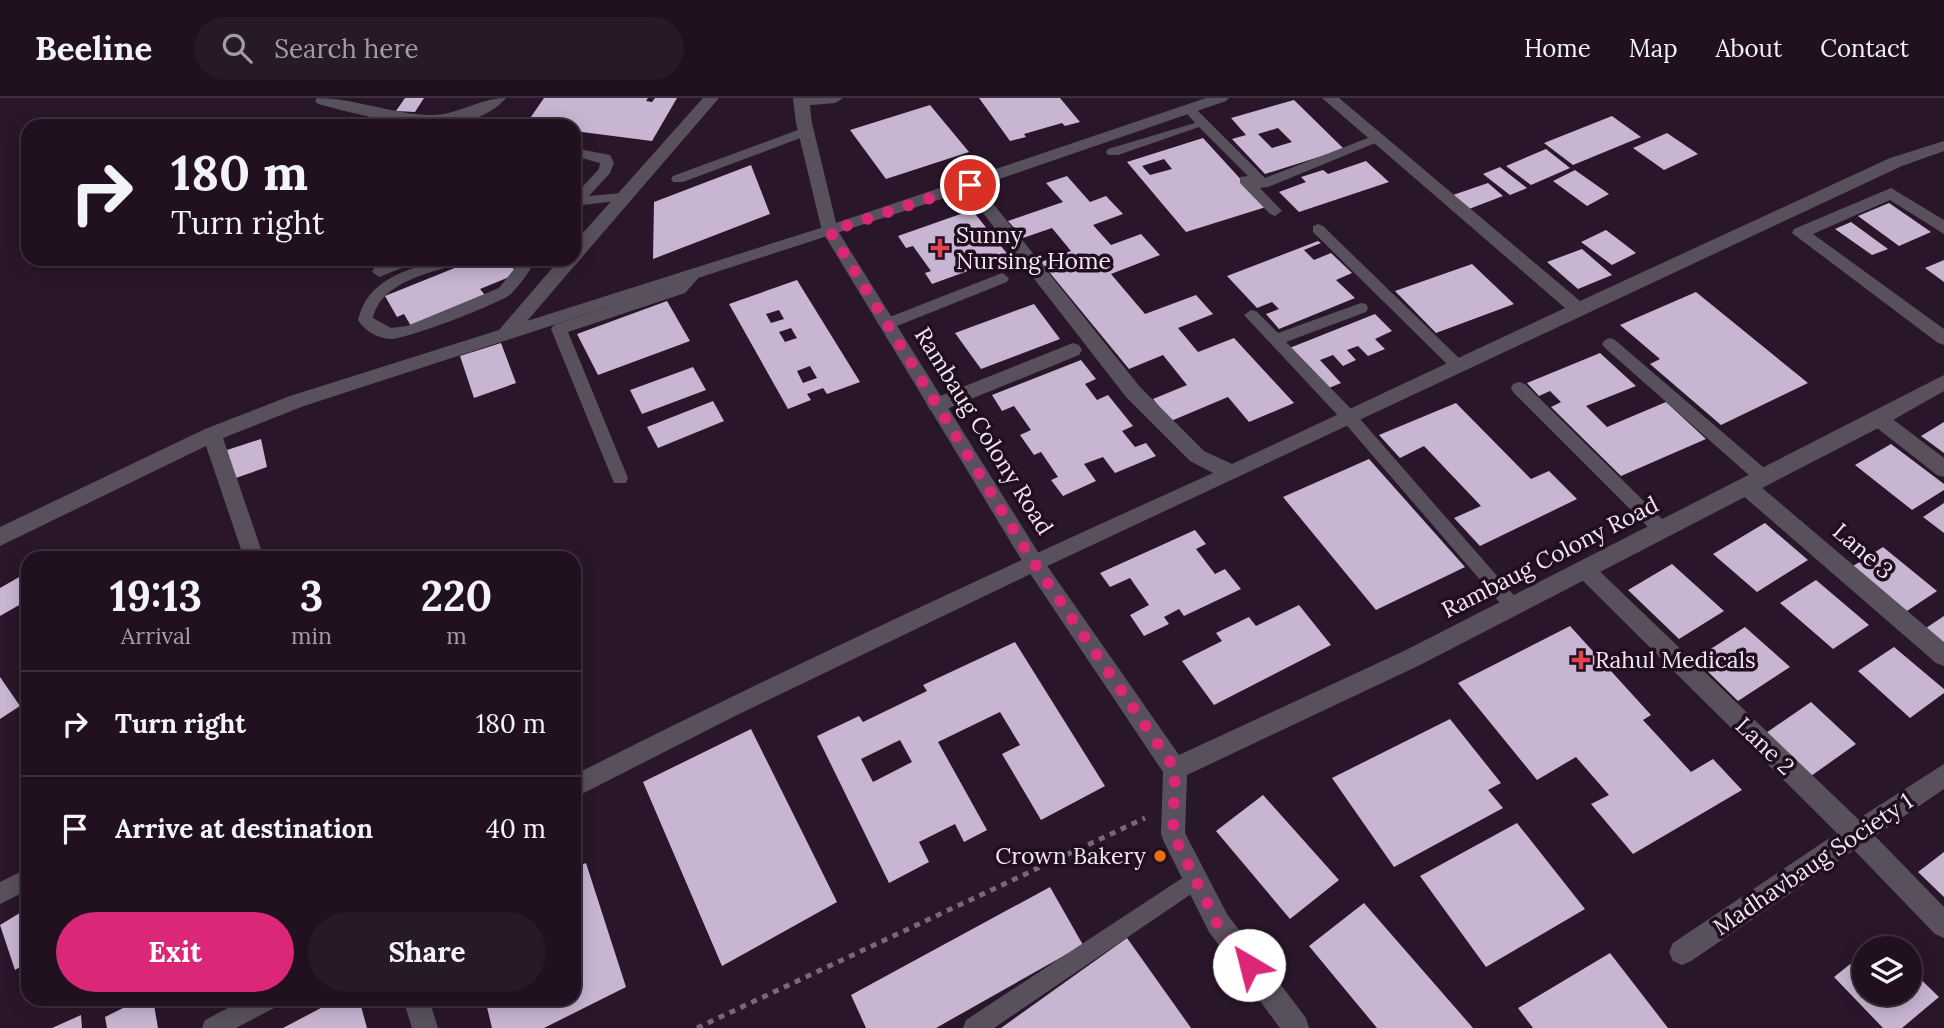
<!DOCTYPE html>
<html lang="en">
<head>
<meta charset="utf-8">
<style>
  :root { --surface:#201020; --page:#281929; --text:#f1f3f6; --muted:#a29da5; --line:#3d303e; --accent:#db2777 }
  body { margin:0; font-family:Lora,serif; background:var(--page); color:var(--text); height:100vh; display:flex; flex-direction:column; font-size:26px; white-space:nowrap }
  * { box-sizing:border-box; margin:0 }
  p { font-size:23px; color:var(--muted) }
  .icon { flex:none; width:38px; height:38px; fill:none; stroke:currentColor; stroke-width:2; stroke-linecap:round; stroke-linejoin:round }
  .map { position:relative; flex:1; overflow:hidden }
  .drawer { position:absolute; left:21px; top:453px; width:560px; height:455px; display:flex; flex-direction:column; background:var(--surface); border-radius:21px; box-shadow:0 4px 18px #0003,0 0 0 2px var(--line) }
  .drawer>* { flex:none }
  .banner { position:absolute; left:21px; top:21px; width:560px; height:147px; border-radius:21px; box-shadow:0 4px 18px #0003,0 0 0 2px var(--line); background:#201020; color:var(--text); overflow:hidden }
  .controls { position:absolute; left:1852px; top:838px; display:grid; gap:14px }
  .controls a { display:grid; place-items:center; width:70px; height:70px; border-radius:50%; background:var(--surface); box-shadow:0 4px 18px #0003,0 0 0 2px var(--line); font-size:35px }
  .pin { position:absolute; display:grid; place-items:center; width:60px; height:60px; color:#fff; margin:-30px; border:4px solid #fff; border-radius:50%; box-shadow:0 2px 7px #0007 }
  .me { position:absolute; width:77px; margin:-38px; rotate:323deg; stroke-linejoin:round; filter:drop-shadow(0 0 5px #0008) }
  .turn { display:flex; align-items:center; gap:24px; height:147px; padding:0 35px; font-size:32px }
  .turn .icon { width:91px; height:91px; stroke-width:2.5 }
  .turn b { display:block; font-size:49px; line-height:60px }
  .eta { display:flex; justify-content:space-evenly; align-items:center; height:119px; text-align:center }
  .eta b { font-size:42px; font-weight:800; line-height:49px }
  .cta { display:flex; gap:14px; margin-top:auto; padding:14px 35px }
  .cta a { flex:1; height:80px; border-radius:42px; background:var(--accent); color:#fff; font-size:28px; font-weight:800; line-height:80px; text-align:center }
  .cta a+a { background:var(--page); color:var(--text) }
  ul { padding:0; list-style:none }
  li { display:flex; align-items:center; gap:21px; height:105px; padding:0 35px; border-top:2px solid var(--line) }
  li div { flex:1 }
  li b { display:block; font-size:26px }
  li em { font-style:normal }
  header { display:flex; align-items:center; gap:42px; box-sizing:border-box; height:98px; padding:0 35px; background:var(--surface); border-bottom:2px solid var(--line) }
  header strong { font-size:33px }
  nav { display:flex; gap:38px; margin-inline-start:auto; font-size:24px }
  .search { width:490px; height:63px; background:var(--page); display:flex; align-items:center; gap:18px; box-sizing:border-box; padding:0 24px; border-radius:38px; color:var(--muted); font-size:26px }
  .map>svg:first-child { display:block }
</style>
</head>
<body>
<header>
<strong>Beeline</strong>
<div class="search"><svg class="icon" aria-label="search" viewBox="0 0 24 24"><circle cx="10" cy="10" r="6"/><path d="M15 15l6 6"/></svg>Search here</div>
<nav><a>Home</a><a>Map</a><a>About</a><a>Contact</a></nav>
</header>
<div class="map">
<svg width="1944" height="930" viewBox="0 0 1944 930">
  <rect width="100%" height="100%" fill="#2a162a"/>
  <path fill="#c8b5d2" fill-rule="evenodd" d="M405,0H424L415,14L396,13Z
    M544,0H648L646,3L652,4L655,0H677L652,43L574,33L573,27L526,26Z
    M979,0H1060L1080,24L1065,28L1062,25L1024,36L1026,39L1010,43Z
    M1294,2L1344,51L1265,76L1232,41L1246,37L1231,20ZM1278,30L1292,44L1272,50L1258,36Z
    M930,7L969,54L886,81L850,32Z
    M1612,18L1641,39L1573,67L1544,45Z
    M1667,35L1698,56L1664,72L1633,50Z
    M1203,40L1266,109L1186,134L1127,64ZM1164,61L1172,71L1150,77L1142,68Z
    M1546,51L1570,70L1531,87L1506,68Z
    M1366,63L1389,84L1299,114L1279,94L1306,84L1301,79L1323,72L1328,76Z
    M751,67L770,116L653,161L654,104Z
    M1500,69L1527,90L1510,97L1483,76Z
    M1575,72L1609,96L1587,108L1553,83Z
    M1067,78L1090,104L1106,98L1123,116L1093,127L1111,147L1141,136L1160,157L1111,176L1145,216L1196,197L1213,216L1178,230L1198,254L1234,240L1294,305L1249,324L1228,299L1171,323L1153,301L1187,287L1163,257L1129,271L1041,164L1071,153L1052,130L1023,140L1008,123L1063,104L1046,85Z
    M1488,85L1503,98L1469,111L1453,97Z
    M1889,105L1931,134L1899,148L1858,118Z
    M972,112L1009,158L932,186L925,175L931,173L913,148L906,150L898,138Z
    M1851,124L1888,151L1872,157L1835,131Z
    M1606,132L1636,155L1612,167L1581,144Z
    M1318,143L1321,145L1304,152L1314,162L1331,155L1352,175L1336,182L1355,200L1279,231L1266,216L1279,211L1272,204L1257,210L1227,178Z
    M1582,151L1612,177L1578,191L1547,164Z
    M477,161H483L488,169L507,161L517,176L480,191L485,197L411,228L404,216L397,219L385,198Z
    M1944,162V184L1925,170Z
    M1472,166L1514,206L1436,235L1395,193Z
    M797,182L860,284L827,296L823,290L807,296L811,302L788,311L729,206ZM779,212L784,221L771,225L766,216ZM791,230L797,240L785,244L779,234ZM810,268L817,280L803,285L797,273Z
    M1696,194L1808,285L1721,327L1650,266L1660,261L1620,227Z
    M667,203L690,243L598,277L577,236Z
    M1034,206L1060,241L981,271L955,235Z
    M1375,216L1392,233L1375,241L1385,251L1368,258L1358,248L1347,252L1356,262L1343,268L1333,257L1320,262L1341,285L1324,292L1287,251Z
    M501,245L516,285L474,300L460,258Z
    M1600,255L1636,288L1586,308L1607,329L1666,304L1706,341L1621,378L1551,309L1561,304L1550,293L1539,298L1527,285Z
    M1081,262L1096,281L1085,286L1097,302L1108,297L1133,328L1122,333L1135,349L1146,345L1156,358L1115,375L1103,359L1084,366L1096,383L1063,398L1051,382L1058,379L1041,354L1034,357L1020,337L1031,332L1014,308L1002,313L992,297Z
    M693,269L706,292L642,316L630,292Z
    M713,303L724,323L658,350L647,329Z
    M1456,305L1531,381L1549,373L1577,401L1480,448L1454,420L1481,408L1424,348L1400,360L1379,337Z
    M1944,324V355L1921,338Z
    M261,341L267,369L233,381L227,352Z
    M1891,346L1944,386V392L1912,412L1855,367Z
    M1369,361L1465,469L1376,512L1283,399Z
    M1944,405V435L1923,419Z
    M1765,425L1808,462L1757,494L1713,456Z
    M1195,432L1206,446L1196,451L1215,476L1225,471L1241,491L1184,518L1179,511L1164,519L1169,526L1144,538L1130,517L1149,507L1130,480L1110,489L1100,475Z
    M1883,449L1937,493L1904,515L1850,470Z
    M1672,466L1724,513L1679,541L1628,492Z
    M28,474V502L0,518V490Z
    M1816,482L1869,527L1833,551L1780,505Z
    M1299,507L1331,547L1214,607L1182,563L1222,543L1216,535L1249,519L1256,528Z
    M1944,518V545L1926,530Z
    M1570,528L1651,617L1643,622L1691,674L1713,661L1742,692L1633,756L1591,706L1609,697L1576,659L1537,682L1458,585Z
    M1745,529L1790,569L1738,603L1695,561Z
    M1015,544L1105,688L1041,722L1002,656L1020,647L1000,614L938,644L987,732L964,744L955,726L919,744L929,764L889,785L817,638L859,618L863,624L927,593L923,587ZM900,642L912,664L873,684L861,661Z
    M1894,549L1944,591V595L1910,620L1858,573Z
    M0,579L20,608L0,621Z
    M1811,604L1856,646L1811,678L1766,635Z
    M1450,621L1501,685L1488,692L1503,710L1394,769L1332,680Z
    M751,631L837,804L722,868L643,684Z
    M1263,697L1339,782L1290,821L1216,733Z
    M1517,725L1585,811L1486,869L1420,778Z
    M1944,754V799L1918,774Z
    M586,765L626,889L544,930H492L485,901H574V770Z
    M1050,789L1083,847L936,930H866L851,897Z
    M1364,805L1473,930H1377L1309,848Z
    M28,810V864L15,872L0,827Z
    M1127,840L1191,930H1001Z
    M1610,855L1668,930H1533L1518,910Z
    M1864,855V896H1909V870L1939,899L1902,930H1883L1834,879Z
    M141,901H153L158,930H107L105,919Z
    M338,901H359L367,930H283Z
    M81,917L82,930H52Z"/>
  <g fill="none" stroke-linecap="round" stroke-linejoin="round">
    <path stroke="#786778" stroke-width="5" stroke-dasharray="6 6" stroke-linecap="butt" d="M697,930L1145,720"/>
    <path fill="#58515d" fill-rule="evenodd" d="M1189,7L1193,8L1265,80L1373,38L1378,37L1385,41L1268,89L1260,90L1282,113L1275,118L1270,116L1240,85V79L1248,78L1199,29L1118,57H1108L1106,54L1108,51L1195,25L1183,11Z
      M806,29L811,30V36L683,84H673L671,81L673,78Z
      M574,50L610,57L614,65L610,75L589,98L621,95L626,96V102L574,108V98L599,71L600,65L574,58Z
      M1318,126L1323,128L1462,263L1465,267L1462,271H1452L1313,134V128Z
      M398,161H419L417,164L379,179L372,174L374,170Z
      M443,161H466L464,164C432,175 382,182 373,220L391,230L407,228L499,190L522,161H537C530,172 521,186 511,196C501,205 403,243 389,241C377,240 364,232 358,222C368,180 407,172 443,161Z
      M694,172L701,177L685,195L568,234L628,380L626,385H614L551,231L554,227L675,187Z
      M1002,175L1009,180L1007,184L892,230H882L880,226L882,222Z
      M1361,205L1366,206L1368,210L1366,214L1286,244L1354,314L1519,503L1522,508L1519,513L1513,516L1507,513L1342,322L1244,217L1251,212L1256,213L1278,235Z
      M1610,240L1615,242L1770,375L1772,380L1770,385H1758L1605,250L1602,246L1605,242Z
      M1519,284L1525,286L1668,427L1671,432L1668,437H1656L1513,294L1511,290L1513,286Z
      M28,770V792L0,806V784Z
      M1196,771L1203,774L1206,781L1203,788L994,930H963L966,922Z
      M245,901H279L276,909L236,930H202L205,922Z"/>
    <path fill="#58515d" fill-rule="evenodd" d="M317,0C356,0 393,17 432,17C459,17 479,0 506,0C464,48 369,19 318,6L315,3Z
      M703,0H719L527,223L824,129L1206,0H1229L1226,3L979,88L1140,289L1204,353L1232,366L1565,210L1322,0H1339L1580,203L1890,60L1944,43V53L1902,68L1041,471L735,618L574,700V677C784,571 998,472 1213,375L1190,363L1126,299L966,93L304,308L223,340L264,460H244L206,348L0,448V429L205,331L290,298L499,232L560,161H574V145Z
      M795,0H843L835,5L801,8L796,6L793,3Z
      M1891,90L1944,122V136L1890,102L1813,136L1944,231V247L1938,245L1792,135L1794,131Z
      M1073,245L1079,247L1082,252L1079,257L944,312L937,314L930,312L927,307L930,302Z
      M1879,314L1886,316L1944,360V379L1937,377L1872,326L1869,321L1872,316Z
      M1747,381L1754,383L1944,544V568L1936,565L1740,395L1737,389L1740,383Z
      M1584,462L1591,465L1858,721L1944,666V691L1875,738L1944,809V840L1935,836L1854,752L1691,863L1682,867L1673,863L1669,854L1673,845L1837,735L1577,477L1573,471L1577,465Z
      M403,901H429L438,930H412Z"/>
    <path fill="#58515d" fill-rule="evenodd" d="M793,0H809L812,25L838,133L1041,459L1179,657L1404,553L1944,277V293L1886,326L1420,567L1187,677L1185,735L1227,816L1306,920L1309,930H1280L1209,834L1164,744L1161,736L1163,674L1027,471L822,133L796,25Z"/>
  </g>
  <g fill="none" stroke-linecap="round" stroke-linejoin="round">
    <path stroke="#db2777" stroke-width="12" stroke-dasharray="0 21.6" d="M970,87L830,133L1034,465L1175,671L1173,736L1217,825L1249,867"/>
  </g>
  <g fill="#e0444e" stroke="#200d20" stroke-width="2.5">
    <path d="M936.5 139.5h7v7h7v7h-7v7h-7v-7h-7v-7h7z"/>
    <path d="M1577.5 551.5h7v7h7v7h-7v7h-7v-7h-7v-7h7z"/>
  </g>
  <circle fill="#e8710a" stroke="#200d20" stroke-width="2.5" cx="1160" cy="758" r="7"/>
  <g text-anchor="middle" stroke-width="7" stroke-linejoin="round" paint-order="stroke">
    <g font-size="23" fill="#f2e5f2" stroke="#200d20" text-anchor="start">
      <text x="956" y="145">Sunny<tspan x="956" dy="26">Nursing Home</tspan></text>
      <text x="1595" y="570">Rahul Medicals</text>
      <text x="1146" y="766" text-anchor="end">Crown Bakery</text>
    </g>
    <g font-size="23" fill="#f2e5f2" stroke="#200d20">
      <text transform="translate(984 333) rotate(58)" y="8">Rambaug Colony Road</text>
      <text transform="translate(1863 453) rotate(41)" y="8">Lane 3</text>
      <text transform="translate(1550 459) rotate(-27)" y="8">Rambaug Colony Road</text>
      <text transform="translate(1765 648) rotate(44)" y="8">Lane 2</text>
      <text transform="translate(1813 766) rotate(-34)" y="8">Madhavbaug Society 1</text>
    </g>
  </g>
</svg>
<div class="controls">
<a><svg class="icon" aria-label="layers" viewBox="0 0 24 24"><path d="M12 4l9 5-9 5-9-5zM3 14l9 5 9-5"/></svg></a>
</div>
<div class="pin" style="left:970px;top:87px;background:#d93025"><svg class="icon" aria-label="arrive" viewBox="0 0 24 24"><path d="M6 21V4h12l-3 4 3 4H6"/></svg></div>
<svg class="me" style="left:1249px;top:867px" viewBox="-20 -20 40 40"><circle r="19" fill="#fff"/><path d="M0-13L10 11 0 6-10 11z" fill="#db2777"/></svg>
<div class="banner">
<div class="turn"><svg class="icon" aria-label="right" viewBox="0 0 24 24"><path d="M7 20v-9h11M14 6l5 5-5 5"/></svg><div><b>180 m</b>Turn right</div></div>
</div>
<section class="drawer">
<div class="eta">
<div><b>19:13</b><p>Arrival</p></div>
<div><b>3</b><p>min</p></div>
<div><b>220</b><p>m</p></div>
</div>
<ul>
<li><svg class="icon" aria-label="right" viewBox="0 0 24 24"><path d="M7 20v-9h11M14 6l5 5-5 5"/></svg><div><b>Turn right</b></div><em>180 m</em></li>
<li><svg class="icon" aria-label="arrive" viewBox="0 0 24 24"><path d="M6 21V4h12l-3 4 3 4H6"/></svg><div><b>Arrive at destination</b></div><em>40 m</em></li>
</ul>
<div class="cta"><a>Exit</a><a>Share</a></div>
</section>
</div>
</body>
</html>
